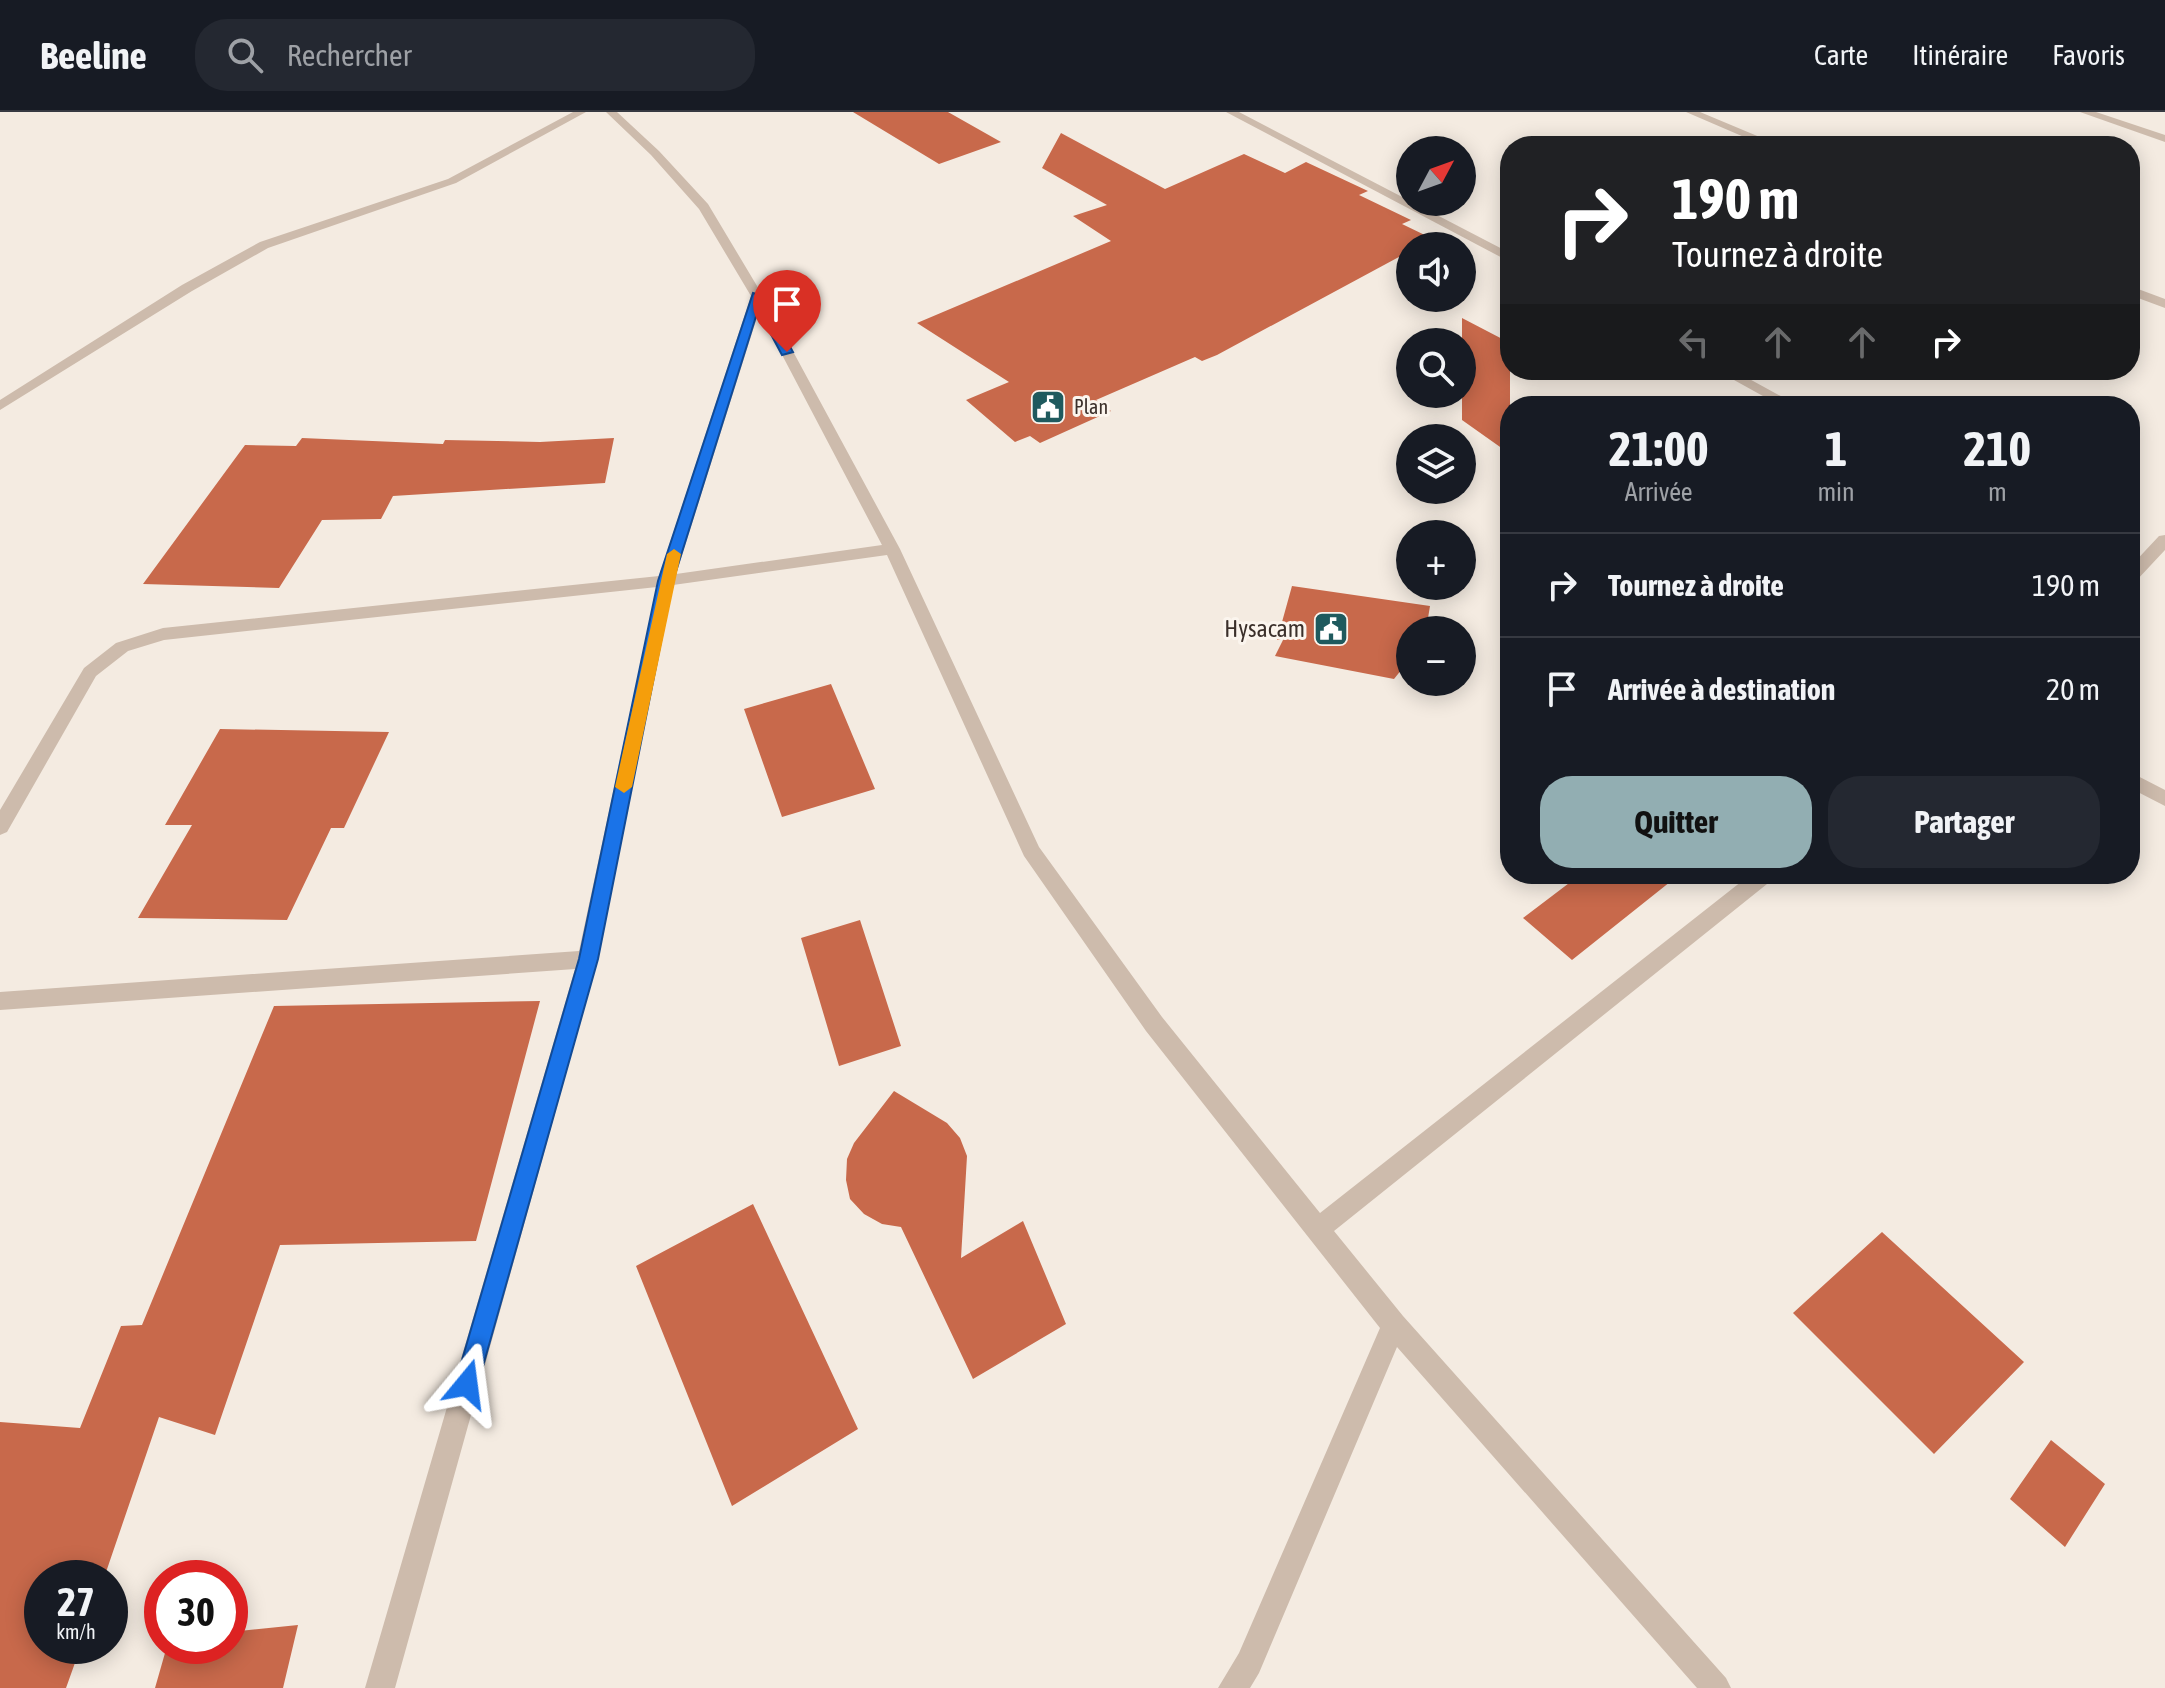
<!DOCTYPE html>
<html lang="fr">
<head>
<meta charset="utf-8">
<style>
  :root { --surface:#171b24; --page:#242831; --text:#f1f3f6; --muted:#9ea1a6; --line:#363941; --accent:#92aeb2 }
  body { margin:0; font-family:"Asap Condensed",sans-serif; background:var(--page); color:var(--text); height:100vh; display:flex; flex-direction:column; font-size:30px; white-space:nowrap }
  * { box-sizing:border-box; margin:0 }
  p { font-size:26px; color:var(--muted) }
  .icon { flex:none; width:44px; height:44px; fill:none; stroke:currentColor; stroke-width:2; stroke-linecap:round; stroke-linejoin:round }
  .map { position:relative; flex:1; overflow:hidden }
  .side { position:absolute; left:1500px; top:284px; width:640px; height:488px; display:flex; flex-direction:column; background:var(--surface); border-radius:32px; box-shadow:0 4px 20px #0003 }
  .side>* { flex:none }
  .hud { position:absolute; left:1500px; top:24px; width:640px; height:244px; border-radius:32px; box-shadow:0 4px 20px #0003; background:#202124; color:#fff; overflow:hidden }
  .needle { width:52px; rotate:49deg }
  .tools { position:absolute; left:1396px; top:24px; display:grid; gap:16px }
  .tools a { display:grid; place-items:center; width:80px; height:80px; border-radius:50%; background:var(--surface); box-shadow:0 4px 20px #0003; font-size:40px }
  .speed { position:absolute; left:24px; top:1448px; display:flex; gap:16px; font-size:40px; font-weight:700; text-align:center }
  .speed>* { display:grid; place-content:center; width:104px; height:104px; border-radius:50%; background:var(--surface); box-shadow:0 4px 20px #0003; line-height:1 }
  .speed small { font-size:20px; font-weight:400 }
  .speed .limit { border:12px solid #d22; background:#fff; color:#111 }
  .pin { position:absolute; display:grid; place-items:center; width:68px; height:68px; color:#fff; margin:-82px -34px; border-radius:50% 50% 50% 0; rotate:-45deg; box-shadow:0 0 8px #0007 }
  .pin .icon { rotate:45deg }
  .me { position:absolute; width:88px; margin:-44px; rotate:16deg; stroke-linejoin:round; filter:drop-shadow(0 0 6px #0008) }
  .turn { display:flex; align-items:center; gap:28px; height:168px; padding:0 40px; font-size:36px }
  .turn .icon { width:104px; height:104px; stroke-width:2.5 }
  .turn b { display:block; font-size:56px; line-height:68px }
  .lanes { display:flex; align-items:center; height:76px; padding:0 40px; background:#0003; justify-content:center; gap:40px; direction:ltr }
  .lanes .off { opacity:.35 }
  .eta { display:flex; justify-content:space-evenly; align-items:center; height:136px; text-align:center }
  .eta b { font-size:48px; font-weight:700; line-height:56px }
  .cta { display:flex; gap:16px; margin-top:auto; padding:16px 40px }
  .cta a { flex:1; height:92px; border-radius:32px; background:var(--accent); color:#111; font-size:32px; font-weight:700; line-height:92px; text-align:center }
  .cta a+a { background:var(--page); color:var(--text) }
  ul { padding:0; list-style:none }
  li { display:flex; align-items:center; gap:24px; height:104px; padding:0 40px; border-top:2px solid var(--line) }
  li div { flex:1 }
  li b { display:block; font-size:30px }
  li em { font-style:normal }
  header { display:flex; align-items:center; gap:48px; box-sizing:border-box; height:112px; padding:0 40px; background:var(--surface); border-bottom:2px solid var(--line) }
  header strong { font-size:38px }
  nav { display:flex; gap:44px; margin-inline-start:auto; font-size:28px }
  .search { width:560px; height:72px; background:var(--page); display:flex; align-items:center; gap:20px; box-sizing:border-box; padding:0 28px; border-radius:32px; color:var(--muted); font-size:30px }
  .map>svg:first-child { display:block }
</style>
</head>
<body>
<header>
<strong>Beeline</strong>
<div class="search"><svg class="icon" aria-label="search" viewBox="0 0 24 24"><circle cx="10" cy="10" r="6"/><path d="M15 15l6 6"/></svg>Rechercher</div>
<nav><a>Carte</a><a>Itinéraire</a><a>Favoris</a></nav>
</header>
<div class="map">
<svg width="2165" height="1576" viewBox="0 0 2165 1576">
  <rect width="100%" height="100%" fill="#f4ebe1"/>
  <path fill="#c8694b" d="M853,0H948L1001,30L939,52Z
    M1061,21L1165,77L1244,42L1285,61L1306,50L1368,79L1359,83L1411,108L1402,112L1433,127L1410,134V139L1217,243L1202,249L1195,245L1096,288L1111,299L1040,331L1030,324L1015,330L966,288L1009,270L917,211L1111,129L1073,104L1107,93L1042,56Z
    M1462,206L1510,231V342L1462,308Z
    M302,326L443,332L445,328L540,330L614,326L605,371L393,384L381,407L322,408L279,476L143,472L245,333L296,334Z
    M1292,474L1430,494L1426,518H1410V547L1394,567L1275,544L1283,528H1277Z
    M831,572L875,677L782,705L744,597Z
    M220,617L389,620L344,716H331L287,808L138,806L192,713H165Z
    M1581,762H1680L1572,848L1523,806Z
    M860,808L901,934L839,954L801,826Z
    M540,889L476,1129L280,1133L215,1323L159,1305L104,1466H42V1534H81L66,1576H0V1310L80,1316L121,1214L142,1213L274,894Z
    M894,979L947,1011L960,1026L967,1044L961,1146L1023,1109L1066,1212L973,1267L901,1115L882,1112L864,1102L850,1087L846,1068L847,1047L854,1031Z
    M753,1092L858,1317L732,1394L636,1154Z
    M1882,1120L2024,1250L1934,1342L1793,1201Z
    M2051,1328L2105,1372L2065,1435L2010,1387Z
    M298,1513L283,1576H155L167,1534H230V1520Z"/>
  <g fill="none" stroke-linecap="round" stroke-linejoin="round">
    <path fill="#cdbbac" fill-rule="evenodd" d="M573,0H586L456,71L268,136L192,179L0,298V288L182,173L260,130L448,67Z
      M606,0H617L659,39L708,92L763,184L900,437L1039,735L1162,905L1320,1101L1751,762H1775L1772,768L1334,1119L1403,1204L1726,1566L1731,1576H1697L1397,1235L1259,1561L1250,1576H1218L1239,1541L1380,1216L1146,919L1024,744L887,443L673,473L598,847L395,1576H365L575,857L0,898V880L579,839L657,475L164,528L128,539L96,564L7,720L0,723V698L84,556L116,531L163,516L659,464L751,184L699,97L651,43ZM759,199L882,433L676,462Z
      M1226,0H1239L1510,141V150Z
      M1686,0H1700L1781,34H1765Z
      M2080,0H2096L2165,23V30Z
      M2130,174L2165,187V196L2130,183Z
      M1716,258H1733L1799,294H1781Z
      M2165,423V438L2136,469L2130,470V455L2159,424Z
      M2130,660L2165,678V694L2130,676Z"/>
  </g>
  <path fill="#1a73e8" stroke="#114b97" stroke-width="2" d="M753,181L763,184L793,240L782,243L758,198L673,469L598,847L478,1272L475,1281L467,1284L459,1281L455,1272L579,847L658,469Z"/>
  <path fill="#f59e0b" d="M674,437L681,442L632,675L624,681L615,675L667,442Z"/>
  <defs>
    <g id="civic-square" transform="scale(1.8)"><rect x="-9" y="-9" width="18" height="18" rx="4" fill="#1f5a5e" stroke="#fbf5ee"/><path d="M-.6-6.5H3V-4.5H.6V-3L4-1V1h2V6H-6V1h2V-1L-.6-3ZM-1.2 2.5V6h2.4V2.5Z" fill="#fff"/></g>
  </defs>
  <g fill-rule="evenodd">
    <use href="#civic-square" x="1048" y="295"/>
    <use href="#civic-square" x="1331" y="517"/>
  </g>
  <g text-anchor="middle" stroke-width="6" stroke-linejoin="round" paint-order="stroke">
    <g font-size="20" fill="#3b302b" stroke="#fbf5ee" text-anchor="start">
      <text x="1074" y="302">Plan</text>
    </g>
    <g font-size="24" fill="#3b302b" stroke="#fbf5ee" text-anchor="end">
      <text x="1305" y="525">Hysacam</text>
    </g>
  </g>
</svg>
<div class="tools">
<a><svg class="needle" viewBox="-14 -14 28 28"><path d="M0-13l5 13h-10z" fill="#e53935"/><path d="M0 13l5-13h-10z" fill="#9ea1a6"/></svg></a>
<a><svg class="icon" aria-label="sound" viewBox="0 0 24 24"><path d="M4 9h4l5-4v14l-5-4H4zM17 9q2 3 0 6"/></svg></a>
<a><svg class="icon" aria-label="search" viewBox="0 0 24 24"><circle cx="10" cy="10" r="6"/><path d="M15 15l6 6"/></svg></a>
<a><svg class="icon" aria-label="layers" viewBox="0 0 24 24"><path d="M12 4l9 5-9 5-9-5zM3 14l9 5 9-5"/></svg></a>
<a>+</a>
<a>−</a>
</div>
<div class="speed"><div>27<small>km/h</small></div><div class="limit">30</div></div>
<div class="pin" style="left:787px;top:240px;background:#d93025"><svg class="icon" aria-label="arrive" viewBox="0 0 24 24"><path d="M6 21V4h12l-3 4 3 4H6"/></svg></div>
<svg class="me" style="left:467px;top:1272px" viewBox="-20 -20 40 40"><path d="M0-17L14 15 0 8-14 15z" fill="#1a73e8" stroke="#fff" stroke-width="4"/></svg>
<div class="hud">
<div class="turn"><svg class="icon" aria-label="right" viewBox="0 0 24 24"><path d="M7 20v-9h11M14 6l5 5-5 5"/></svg><div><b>190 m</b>Tournez à droite</div></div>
<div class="lanes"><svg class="icon off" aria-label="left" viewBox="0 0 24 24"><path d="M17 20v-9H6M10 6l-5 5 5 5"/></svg><svg class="icon off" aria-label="ahead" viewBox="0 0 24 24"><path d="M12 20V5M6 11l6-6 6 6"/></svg><svg class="icon off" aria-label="ahead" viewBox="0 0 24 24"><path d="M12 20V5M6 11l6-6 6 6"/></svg><svg class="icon" aria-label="right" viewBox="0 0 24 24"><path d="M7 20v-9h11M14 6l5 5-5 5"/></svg></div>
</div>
<section class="side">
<div class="eta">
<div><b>21:00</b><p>Arrivée</p></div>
<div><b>1</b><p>min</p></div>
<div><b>210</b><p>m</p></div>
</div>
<ul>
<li><svg class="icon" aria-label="right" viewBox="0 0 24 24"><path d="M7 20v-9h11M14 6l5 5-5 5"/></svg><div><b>Tournez à droite</b></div><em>190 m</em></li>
<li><svg class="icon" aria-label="arrive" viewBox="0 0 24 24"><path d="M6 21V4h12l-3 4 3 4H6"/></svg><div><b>Arrivée à destination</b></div><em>20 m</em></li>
</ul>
<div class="cta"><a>Quitter</a><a>Partager</a></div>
</section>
</div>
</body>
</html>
